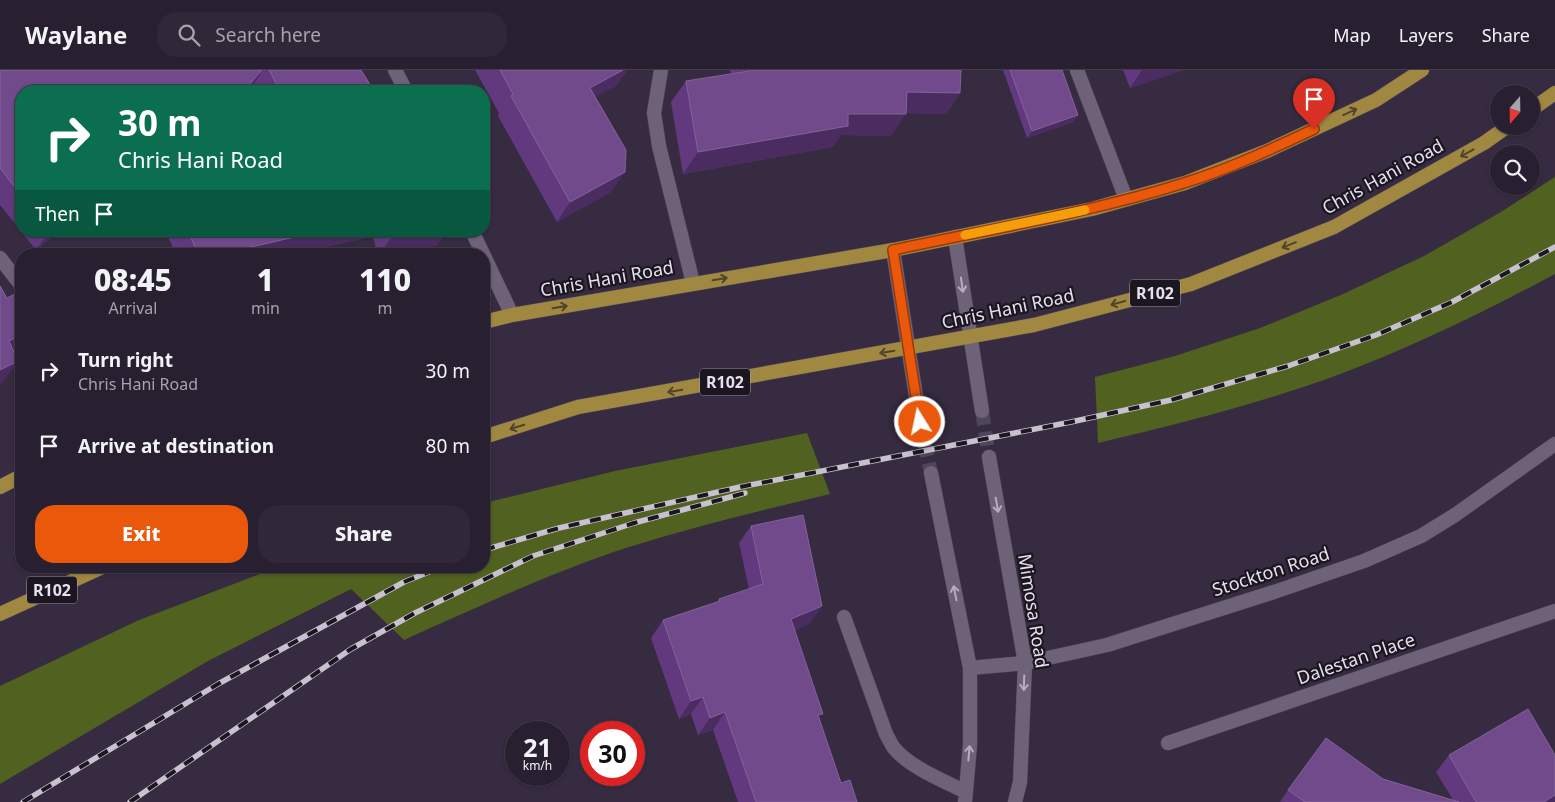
<!DOCTYPE html>
<html lang="en">
<head>
<meta charset="utf-8">
<style>
  :root { --surface:#282030; --page:#302838; --text:#f1f3f6; --muted:#a5a3ab; --line:#443e4c; --accent:#ea580c }
  body { margin:0; font-family:"Noto Sans",sans-serif; background:var(--page); color:var(--text); height:100vh; display:flex; flex-direction:column; font-size:19px; white-space:nowrap }
  * { box-sizing:border-box; margin:0 }
  p { font-size:16px; color:var(--muted) }
  .icon { flex:none; width:28px; height:28px; fill:none; stroke:currentColor; stroke-width:2; stroke-linecap:round; stroke-linejoin:round }
  .map { position:relative; flex:1; overflow:hidden }
  .drawer { position:absolute; left:15px; top:178px; width:475px; height:325px; display:flex; flex-direction:column; background:var(--surface); border-radius:20px; box-shadow:0 1px 4px #0004,0 0 0 1px var(--line) }
  .drawer>* { flex:none }
  .top-card { position:absolute; left:15px; top:15px; width:475px; height:152px; border-radius:20px; box-shadow:0 1px 4px #0004,0 0 0 1px var(--line); background:#0b6e4f; color:#fff; overflow:hidden }
  .needle { width:32px; rotate:200deg }
  .fabs { position:absolute; left:1490px; top:15px; display:grid; gap:10px }
  .fabs a { display:grid; place-items:center; width:50px; height:50px; border-radius:50%; background:var(--surface); box-shadow:0 1px 4px #0004,0 0 0 1px var(--line); font-size:25px }
  .speed { position:absolute; left:505px; top:651px; display:flex; gap:10px; font-size:25px; font-weight:700; text-align:center }
  .speed>* { display:grid; place-content:center; width:65px; height:65px; border-radius:50%; background:var(--surface); box-shadow:0 1px 4px #0004,0 0 0 1px var(--line); line-height:1 }
  .speed small { font-size:12px; font-weight:400 }
  .speed .limit { border:8px solid #d22; background:#fff; color:#111 }
  .pin { position:absolute; display:grid; place-items:center; width:42px; height:42px; color:#fff; margin:-51px -21px; border-radius:50% 50% 50% 0; rotate:-45deg; box-shadow:0 0 5px #0007 }
  .pin .icon { rotate:45deg }
  .me { position:absolute; width:55px; margin:-28px; rotate:350deg; stroke-linejoin:round; filter:drop-shadow(0 0 4px #0008) }
  .turn { display:flex; align-items:center; gap:18px; height:105px; padding:0 20px; font-size:22px }
  .turn .icon { width:65px; height:65px; stroke-width:2.5 }
  .turn b { display:block; font-size:35px; line-height:42px }
  .then { display:flex; align-items:center; height:48px; padding:0 20px; background:#0003; gap:10px; font-size:19px }
  .eta { display:flex; justify-content:space-evenly; align-items:center; height:85px; text-align:center }
  .eta b { font-size:30px; font-weight:800; line-height:35px }
  .cta { display:flex; gap:10px; margin-top:auto; padding:10px 20px }
  .cta a { flex:1; height:58px; border-radius:20px; background:var(--accent); color:#fff; font-size:20px; font-weight:800; line-height:58px; text-align:center }
  .cta a+a { background:var(--page); color:var(--text) }
  ul { padding:0; list-style:none }
  li { display:flex; align-items:center; gap:15px; height:75px; padding:0 20px }
  li div { flex:1 }
  li b { display:block; font-size:19px }
  li em { font-style:normal }
  header { display:flex; align-items:center; gap:30px; box-sizing:border-box; height:70px; padding:0 25px; background:var(--surface); border-bottom:1px solid var(--line) }
  header strong { font-size:24px }
  nav { display:flex; gap:28px; margin-inline-start:auto; font-size:18px }
  .search { width:350px; height:45px; background:var(--page); display:flex; align-items:center; gap:12px; box-sizing:border-box; padding:0 18px; border-radius:20px; color:var(--muted); font-size:19px }
  .map>svg:first-child { display:block }
</style>
</head>
<body>
<header>
<strong>Waylane</strong>
<div class="search"><svg class="icon" aria-label="search" viewBox="0 0 24 24"><circle cx="10" cy="10" r="6"/><path d="M15 15l6 6"/></svg>Search here</div>
<nav><a>Map</a><a>Layers</a><a>Share</a></nav>
</header>
<div class="map">
<svg width="1555" height="732" viewBox="0 0 1555 732">
  <rect width="100%" height="100%" fill="#362b40"/>
  <path fill="#51611f" d="M1555,107V204C1484,242 1411,278 1335,306C1258,334 1178,354 1098,373L1095,307L1175,286L1260,258L1343,224L1424,186L1501,142Z
    M807,363L830,424C763,440 695,456 629,477C552,502 478,537 404,570L351,519L208,591L0,714V616L139,550L281,496H484V433L615,401Z"/>
  <g fill="none" stroke-linecap="round" stroke-linejoin="round">
    <path stroke="#50465a" stroke-width="14" stroke-dasharray="14 7" stroke-linecap="butt" d="M982,341L989,387
      M920,352L931,403"/>
    <g stroke="#52485a" stroke-width="15">
      <path id="service" d="M661,0L654,43L659,76L693,213
        M1077,0L1126,129"/>
    </g>
    <g stroke="#52485a" stroke-width="15">
      <path id="minor" d="M395,0L406,21
        M472,161L483,184
        M955,167L982,341
        M893,180L920,352
        M484,186L512,245
        M0,188L21,215
        M989,387L1025,593L1020,712L1015,732
        M931,403L970,598V675L965,732
        M844,547L886,664C889,669 891,674 894,678C909,697 944,711 966,722
        M970,598L1025,593L1107,575L1274,522L1364,491L1421,466L1455,445L1555,374
        M1168,673L1555,541"/>
    </g>
    <g stroke="#52485a" stroke-width="15">
      <path id="primary" d="M1531,40L1555,23
        M484,252L512,245L893,180L1092,139L1185,113L1267,81L1376,30L1422,0
        M484,367L578,337L1034,255L1191,214L1334,157L1484,73L1508,56
        M0,417L21,406
        M0,544L105,496"/>
    </g>
    <use href="#service" stroke="#6e6279" stroke-width="14"/>
    <use href="#minor" stroke="#6e6279" stroke-width="14"/>
    <use href="#primary" stroke="#a08841" stroke-width="14"/>
    <g stroke="#c8c1d0" stroke-width="5.5">
      <path id="rail" d="M484,480L559,458L740,417L1071,352L1171,330L1288,296L1376,265L1452,232L1555,177
        M23,732L218,614L404,512L444,496
        M130,732L351,579L415,543L533,486L634,453L745,423"/>
    </g>
    <use href="#rail" stroke="#1b1620" stroke-width="4" stroke-dasharray="11" stroke-linecap="butt"/>
  </g>
  <path fill="#62397e" d="M0,0H361L374,21H256L253,15L21,21V161H60L36,180L0,135Z
    M475,0H627L616,16L595,27L611,122L557,152L498,46L499,43Z
    M730,0H961L960,23L946,44L906,43L891,66L841,65L833,77L683,104L671,32L686,11L731,4Z
    M1003,0H1062L1078,45L1073,52L1027,68Z
    M1123,0H1184L1130,18Z
    M172,161H447L437,175L394,184H377L373,166L294,184H176L168,167Z
    M751,456L822,536L810,553L795,560L819,649L841,713L857,732H738L713,660L698,665L691,644L679,649L651,568L663,550L717,532L719,529L749,519L739,473Z
    M1449,685L1555,732H1280L1288,720L1383,709L1453,730L1436,702Z"/>
  <path fill="#4a2c60" d="M262,0H263L253,15L247,21H244Z
    M623,0H627L616,16L576,38L590,18Z
    M1142,0H1184L1130,18Z
    M907,22L960,23L946,44L892,43Z
    M848,44H906L891,66L841,65L833,77L683,104L698,82Z
    M1078,45L1073,52L1027,68L1032,61Z
    M625,102L611,122L557,152L570,132Z
    M50,161H60L36,180Z
    M321,161H377L373,166L294,184H229L238,180Z
    M422,161H447L437,175L394,184H380L391,168Z
    M21,265V279L0,289L9,271Z
    M18,291L3,312L0,314V300Z
    M822,536L810,553L779,566L791,549Z
    M703,627L691,644L679,649L691,631Z
    M725,642L713,660L698,665L710,648Z
    M1555,725V732H1544Z"/>
  <path fill="#704a8a" stroke="#83629a" d="M0,0H262L244,21H21V125L0,98Z
    M269,0H361L374,21H280Z
    M500,0H623L590,18L626,80L625,102L570,132L511,26L513,24Z
    M749,0H961L960,23L907,22L906,44H848V56L698,82L686,11L749,1Z
    M1010,0H1062L1078,45L1032,61Z
    M188,161H321L238,180L229,184H198Z
    M390,161H422L391,168Z
    M0,216L7,228L21,221V265L9,271L18,291L0,300Z
    M803,445L822,536L791,549L823,644L818,645L841,713L850,710L857,732H756L725,642L710,648L703,627L691,631L663,550L720,531L719,529L763,514L751,456Z
    M1528,639L1555,685V725L1544,732H1476L1449,685Z
    M1326,668L1383,709L1459,732H1305L1288,720Z"/>
  <defs><path id="oneway-shaft" d="M-6 0H5M1.5-3L5.5 0L1.5 3" fill="none" stroke-width="1.6" stroke-linecap="round" stroke-linejoin="round" transform="scale(1.25)"/></defs>
  <g stroke="#50442d">
    <use href="#oneway-shaft" transform="translate(1350 42) rotate(-25)"/>
    <use href="#oneway-shaft" transform="translate(1467 83) rotate(151)"/>
    <use href="#oneway-shaft" transform="translate(1289 175) rotate(158)"/>
    <use href="#oneway-shaft" transform="translate(720 209) rotate(-10)"/>
    <use href="#oneway-shaft" transform="translate(1118 233) rotate(165)"/>
    <use href="#oneway-shaft" transform="translate(560 237) rotate(-10)"/>
    <use href="#oneway-shaft" transform="translate(887 282) rotate(170)"/>
    <use href="#oneway-shaft" transform="translate(675 321) rotate(170)"/>
    <use href="#oneway-shaft" transform="translate(517 357) rotate(163)"/>
  </g>
  <g stroke="#b6adbf">
    <use href="#oneway-shaft" transform="translate(962 215) rotate(82)"/>
    <use href="#oneway-shaft" transform="translate(997 435) rotate(80)"/>
    <use href="#oneway-shaft" transform="translate(955 523) rotate(-101)"/>
    <use href="#oneway-shaft" transform="translate(1024 613) rotate(92)"/>
    <use href="#oneway-shaft" transform="translate(969 683) rotate(-85)"/>
  </g>
  <g fill="none" stroke-linecap="round" stroke-linejoin="round">
    <g stroke="#983908" stroke-width="12">
      <path id="route" d="M920,352L893,180C990,159 1089,143 1184,113C1229,99 1272,79 1314,59"/>
    </g>
    <use href="#route" stroke="#ea580c" stroke-width="9"/>
    <path stroke="#f59e0b" stroke-width="9" d="M965,165L1085,140"/>
  </g>
  <g text-anchor="middle" stroke-width="4.5" stroke-linejoin="round" paint-order="stroke">
    <g fill="#1b1620" stroke="#a9a3b0" stroke-width="1">
      <rect x="1130" y="209.5" width="50" height="27" rx="4"/>
      <rect x="700" y="298.5" width="50" height="27" rx="4"/>
      <rect x="27" y="506.5" width="50" height="27" rx="4"/>
    </g>
    <g font-size="16" font-weight="bold" fill="#e6dfed">
      <text x="1155" y="229">R102</text>
      <text x="725" y="318">R102</text>
      <text x="52" y="526">R102</text>
    </g>
    <g font-size="18" fill="#e6dfed" stroke="#1b1620">
      <text transform="translate(1383 107) rotate(-29)" y="6">Chris Hani Road</text>
      <text transform="translate(607 209) rotate(-10)" y="6">Chris Hani Road</text>
      <text transform="translate(1008 239) rotate(-12)" y="6">Chris Hani Road</text>
      <text transform="translate(1271 502) rotate(-18)" y="6">Stockton Road</text>
      <text transform="translate(1033 541) rotate(81)" y="6">Mimosa Road</text>
      <text transform="translate(1356 589) rotate(-19)" y="6">Dalestan Place</text>
    </g>
  </g>
</svg>
<div class="fabs">
<a><svg class="needle" viewBox="-14 -14 28 28"><path d="M0-13l5 13h-10z" fill="#e53935"/><path d="M0 13l5-13h-10z" fill="#a5a3ab"/></svg></a>
<a><svg class="icon" aria-label="search" viewBox="0 0 24 24"><circle cx="10" cy="10" r="6"/><path d="M15 15l6 6"/></svg></a>
</div>
<div class="speed"><div>21<small>km/h</small></div><div class="limit">30</div></div>
<div class="pin" style="left:1314px;top:59px;background:#d93025"><svg class="icon" aria-label="arrive" viewBox="0 0 24 24"><path d="M6 21V4h12l-3 4 3 4H6"/></svg></div>
<svg class="me" style="left:920px;top:352px" viewBox="-20 -20 40 40"><circle r="17" fill="#ea580c" stroke="#fff" stroke-width="3"/><path d="M0-11L8 9 0 5-8 9z" fill="#fff"/></svg>
<div class="top-card">
<div class="turn"><svg class="icon" aria-label="right" viewBox="0 0 24 24"><path d="M7 20v-9h11M14 6l5 5-5 5"/></svg><div><b>30 m</b>Chris Hani Road</div></div>
<div class="then">Then<svg class="icon" aria-label="arrive" viewBox="0 0 24 24"><path d="M6 21V4h12l-3 4 3 4H6"/></svg></div>
</div>
<section class="drawer">
<div class="eta">
<div><b>08:45</b><p>Arrival</p></div>
<div><b>1</b><p>min</p></div>
<div><b>110</b><p>m</p></div>
</div>
<ul>
<li><svg class="icon" aria-label="right" viewBox="0 0 24 24"><path d="M7 20v-9h11M14 6l5 5-5 5"/></svg><div><b>Turn right</b><p>Chris Hani Road</p></div><em>30 m</em></li>
<li><svg class="icon" aria-label="arrive" viewBox="0 0 24 24"><path d="M6 21V4h12l-3 4 3 4H6"/></svg><div><b>Arrive at destination</b></div><em>80 m</em></li>
</ul>
<div class="cta"><a>Exit</a><a>Share</a></div>
</section>
</div>
</body>
</html>
